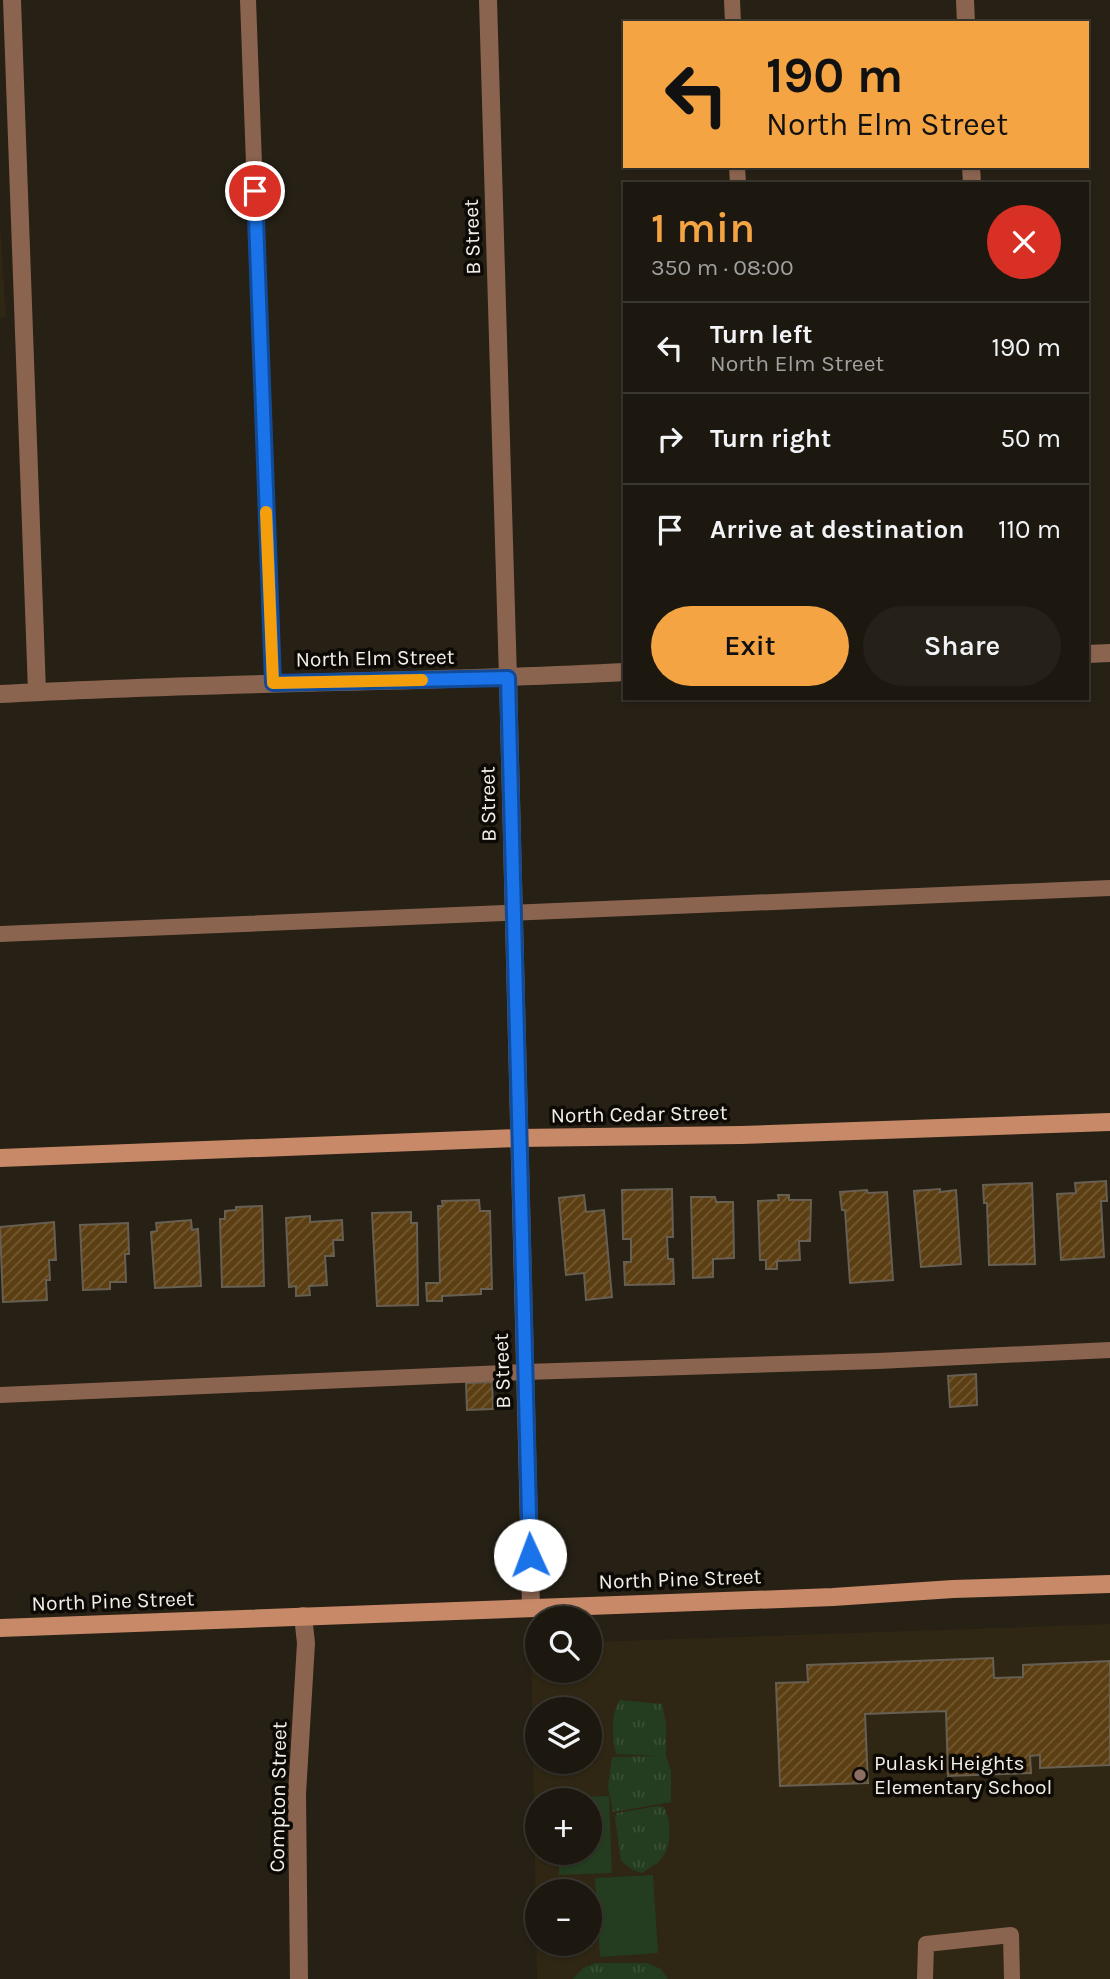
<!DOCTYPE html>
<html lang="en">
<head>
<meta charset="utf-8">
<style>
  :root { --surface:#1c1810; --page:#252119; --text:#f1f3f6; --muted:#a0a09f; --line:#3a3730; --accent:#f4a443 }
  body { margin:0; font-family:Karla,sans-serif; background:var(--page); color:var(--text); height:100vh; display:flex; flex-direction:column; font-size:26px; white-space:nowrap }
  * { box-sizing:border-box; margin:0 }
  p { font-size:23px; color:var(--muted) }
  .icon { flex:none; width:38px; height:38px; fill:none; stroke:currentColor; stroke-width:2; stroke-linecap:round; stroke-linejoin:round }
  .map { position:relative; flex:1; overflow:hidden }
  .side { position:absolute; left:623px; top:182px; width:466px; height:518px; display:flex; flex-direction:column; background:var(--surface); border-radius:0px; box-shadow:0 2px 5px #0004,0 0 0 2px var(--line) }
  .side>* { flex:none }
  .banner { position:absolute; left:623px; top:21px; width:466px; height:147px; border-radius:0px; box-shadow:0 2px 5px #0004,0 0 0 2px var(--line); background:#f4a443; color:#111; overflow:hidden }
  .buttons { position:absolute; left:525px; top:1606px; display:grid; gap:14px }
  .buttons a { display:grid; place-items:center; width:77px; height:77px; border-radius:50%; background:var(--surface); box-shadow:0 2px 5px #0004,0 0 0 2px var(--line); font-size:35px }
  .pin { position:absolute; display:grid; place-items:center; width:60px; height:60px; color:#fff; margin:-30px; border:4px solid #fff; border-radius:50%; box-shadow:0 2px 7px #0007 }
  .me { position:absolute; width:77px; margin:-38px; rotate:358deg; stroke-linejoin:round; filter:drop-shadow(0 0 5px #0008) }
  .turn { display:flex; align-items:center; gap:24px; height:147px; padding:0 28px; font-size:32px }
  .turn .icon { width:91px; height:91px; stroke-width:2.5 }
  .turn b { display:block; font-size:49px; line-height:60px }
  .round { display:grid; place-items:center; flex:none; width:74px; height:74px; border-radius:37px; background:var(--page) }
  .overview { display:flex; align-items:center; justify-content:space-between; height:119px; padding:0 28px }
  h1 { font-size:42px; font-weight:600; line-height:52px; color:var(--accent) }
  .action { display:flex; gap:14px; margin-top:auto; padding:14px 28px }
  .action a { flex:1; height:80px; border-radius:42px; background:var(--accent); color:#111; font-size:28px; font-weight:600; line-height:80px; text-align:center }
  .action a+a { background:var(--page); color:var(--text) }
  ul { padding:0; list-style:none }
  li { display:flex; align-items:center; gap:21px; height:91px; padding:0 28px; border-top:2px solid var(--line) }
  li div { flex:1 }
  li b { display:block; font-size:26px }
  li em { font-style:normal }
  .map>svg:first-child { display:block }
</style>
</head>
<body>
<div class="map">
<svg width="1110" height="1979" viewBox="0 0 1110 1979">
  <defs>
    <pattern id="park-tufts" width="24" height="20" patternUnits="userSpaceOnUse" patternTransform="scale(1.75)"><rect width="24" height="20" fill="#243d20"/><path d="M3 7l-1-3M5 7V3M7 7l1-3M15 17l-1-3M17 17v-4M19 17l1-3" fill="none" stroke="#3a5036"/></pattern>
    <pattern id="building-hatch" width="6" height="6" patternUnits="userSpaceOnUse" patternTransform="scale(1.75)"><rect width="6" height="6" fill="#5b3e12"/><path d="M-1 1l2-2M0 6l6-6M5 7l2-2" fill="none" stroke="#735a34"/></pattern>
  </defs>
  <rect width="100%" height="100%" fill="#262015"/>
  <path fill="#2f2614" fill-rule="evenodd" d="M0,222L6,317H0Z
    M1110,1624V1979H537L531,1644H537V1671H590V1642ZM537,1710H590V1762H537ZM537,1801H590V1853H537ZM537,1892H590V1944H537Z"/>
  <path fill="url(#park-tufts)" d="M620,1700L662,1704L666,1723V1756L671,1771V1802L613,1812L608,1787L612,1757L659,1756L616,1754C612,1735 610,1718 620,1700Z
    M539,1762H575L572,1768H539Z
    M658,1806L664,1807C672,1824 673,1851 656,1864C651,1867 647,1869 642,1873L633,1870L621,1861L615,1817L617,1813Z
    M595,1963H647L661,1969L668,1979H573L583,1968Z"/>
  <path fill="#243d20" d="M609,1796L612,1873L559,1875V1853H590V1801H556V1798Z
    M653,1875L658,1953L600,1957L595,1878Z"/>
  <path fill="url(#building-hatch)" stroke="#685f53" stroke-width="2" d="M1106,1181L1107,1201H1101L1104,1257L1061,1260L1057,1194L1076,1193L1075,1183Z
    M1032,1183L1035,1264L989,1265L987,1203H984L983,1185Z
    M672,1189L673,1237H667L668,1259H673L674,1284L625,1285L624,1262H631V1239H623L622,1190Z
    M940,1189V1192L956,1190L961,1264L921,1267L914,1191Z
    M867,1190L868,1193L887,1192L893,1280L850,1283L845,1210H842L840,1192Z
    M584,1195L586,1212L604,1210L612,1297L586,1300L584,1273L566,1275L559,1198Z
    M778,1195H789V1200H811L810,1241H799L800,1260L777,1261V1269H766V1260H760L758,1201L779,1200Z
    M691,1197H715L716,1202H733L734,1258L713,1259V1277L693,1278Z
    M479,1200L480,1211H490L492,1289H481V1294L442,1296V1301H427L426,1283H440L438,1206H443L442,1201Z
    M262,1206L264,1286L222,1287L220,1219H225V1211L236,1210V1207Z
    M411,1212V1223H417L418,1305L377,1306L372,1213Z
    M310,1216V1222L342,1220L343,1240H333L334,1256H325L327,1285L309,1286L310,1295L296,1296V1286L289,1287L286,1218Z
    M191,1220L192,1230L198,1229L201,1286L155,1288L151,1232L157,1231L156,1223Z
    M54,1222L56,1260H49L50,1280H46L47,1300L3,1302L0,1227Z
    M128,1223L129,1254H125L126,1282H110V1289L83,1290L80,1225Z
    M976,1374L977,1405L950,1407L948,1376Z
    M492,1382L493,1409L467,1410L466,1383Z
    M993,1658L994,1678L1023,1677V1665L1110,1661V1765L1040,1768V1755L1030,1756L1031,1773L948,1776L946,1711L865,1714L868,1783L780,1786L776,1683L808,1682L807,1665Z"/>
  <g fill="none" stroke-linecap="round" stroke-linejoin="round">
    <path stroke="#8b6450" stroke-width="16" d="M248,0L273,683
      M732,0L733,23
      M737,166L738,184
      M0,934L1110,888
      M0,1395L525,1372L878,1361L1110,1350
      M925,1979L926,1944L1011,1935L1012,1979"/>
    <path stroke="#8b6450" stroke-width="18" d="M12,0L37,692
      M488,0L508,678L531,1607
      M965,0L966,23
      M971,166L972,184
      M1087,654L1110,653
      M0,694C208,682 417,683 625,672
      M299,1979L297,1794L306,1643L303,1616"/>
    <path stroke="#c88969" stroke-width="18" d="M0,1158L518,1138L741,1135L1110,1122
      M0,1628L833,1597L953,1589L1110,1584"/>
  </g>
  <g fill="none" stroke-linecap="round" stroke-linejoin="round">
    <g stroke="#114b97" stroke-width="18">
      <path id="route" d="M255,191L273,683L508,678L530,1555"/>
    </g>
    <use href="#route" stroke="#1a73e8" stroke-width="12"/>
    <path stroke="#f59e0b" stroke-width="12" d="M266,512L273,683L422,680"/>
  </g>
  <circle fill="#8d6e63" stroke="#0d0a06" stroke-width="2.5" cx="860" cy="1775" r="7"/>
  <g text-anchor="middle" stroke-width="7" stroke-linejoin="round" paint-order="stroke">
    <g font-size="21" fill="#f3efe8" stroke="#0d0a06">
      <text transform="translate(472 237) rotate(-92)" y="7">B Street</text>
      <text transform="translate(375 658) rotate(-1)" y="7">North Elm Street</text>
      <text transform="translate(488 804) rotate(-91)" y="7">B Street</text>
      <text transform="translate(639 1114) rotate(-1)" y="7">North Cedar Street</text>
      <text transform="translate(502 1371) rotate(-92)" y="7">B Street</text>
      <text transform="translate(680 1579) rotate(-2)" y="7">North Pine Street</text>
      <text transform="translate(113 1601) rotate(-2)" y="7">North Pine Street</text>
      <text transform="translate(278 1797) rotate(-89)" y="7">Compton Street</text>
    </g>
    <g font-size="21" fill="#f3efe8" stroke="#0d0a06" text-anchor="start">
      <text x="874" y="1770">Pulaski Heights<tspan x="874" dy="24">Elementary School</tspan></text>
    </g>
  </g>
</svg>
<div class="buttons">
<a><svg class="icon" aria-label="search" viewBox="0 0 24 24"><circle cx="10" cy="10" r="6"/><path d="M15 15l6 6"/></svg></a>
<a><svg class="icon" aria-label="layers" viewBox="0 0 24 24"><path d="M12 4l9 5-9 5-9-5zM3 14l9 5 9-5"/></svg></a>
<a>+</a>
<a>−</a>
</div>
<div class="pin" style="left:255px;top:191px;background:#d93025"><svg class="icon" aria-label="arrive" viewBox="0 0 24 24"><path d="M6 21V4h12l-3 4 3 4H6"/></svg></div>
<svg class="me" style="left:530px;top:1555px" viewBox="-20 -20 40 40"><circle r="19" fill="#fff"/><path d="M0-13L10 11 0 6-10 11z" fill="#1a73e8"/></svg>
<div class="banner">
<div class="turn"><svg class="icon" aria-label="left" viewBox="0 0 24 24"><path d="M17 20v-9H6M10 6l-5 5 5 5"/></svg><div><b>190 m</b>North Elm Street</div></div>
</div>
<section class="side">
<div class="overview"><div><h1>1 min</h1><p>350 m · 08:00</p></div><a class="round" style="background:#d93025;color:#fff"><svg class="icon" aria-label="close" viewBox="0 0 24 24"><path d="M6 6l12 12M18 6L6 18"/></svg></a></div>
<ul>
<li><svg class="icon" aria-label="left" viewBox="0 0 24 24"><path d="M17 20v-9H6M10 6l-5 5 5 5"/></svg><div><b>Turn left</b><p>North Elm Street</p></div><em>190 m</em></li>
<li><svg class="icon" aria-label="right" viewBox="0 0 24 24"><path d="M7 20v-9h11M14 6l5 5-5 5"/></svg><div><b>Turn right</b></div><em>50 m</em></li>
<li><svg class="icon" aria-label="arrive" viewBox="0 0 24 24"><path d="M6 21V4h12l-3 4 3 4H6"/></svg><div><b>Arrive at destination</b></div><em>110 m</em></li>
</ul>
<div class="action"><a>Exit</a><a>Share</a></div>
</section>
</div>
</body>
</html>
